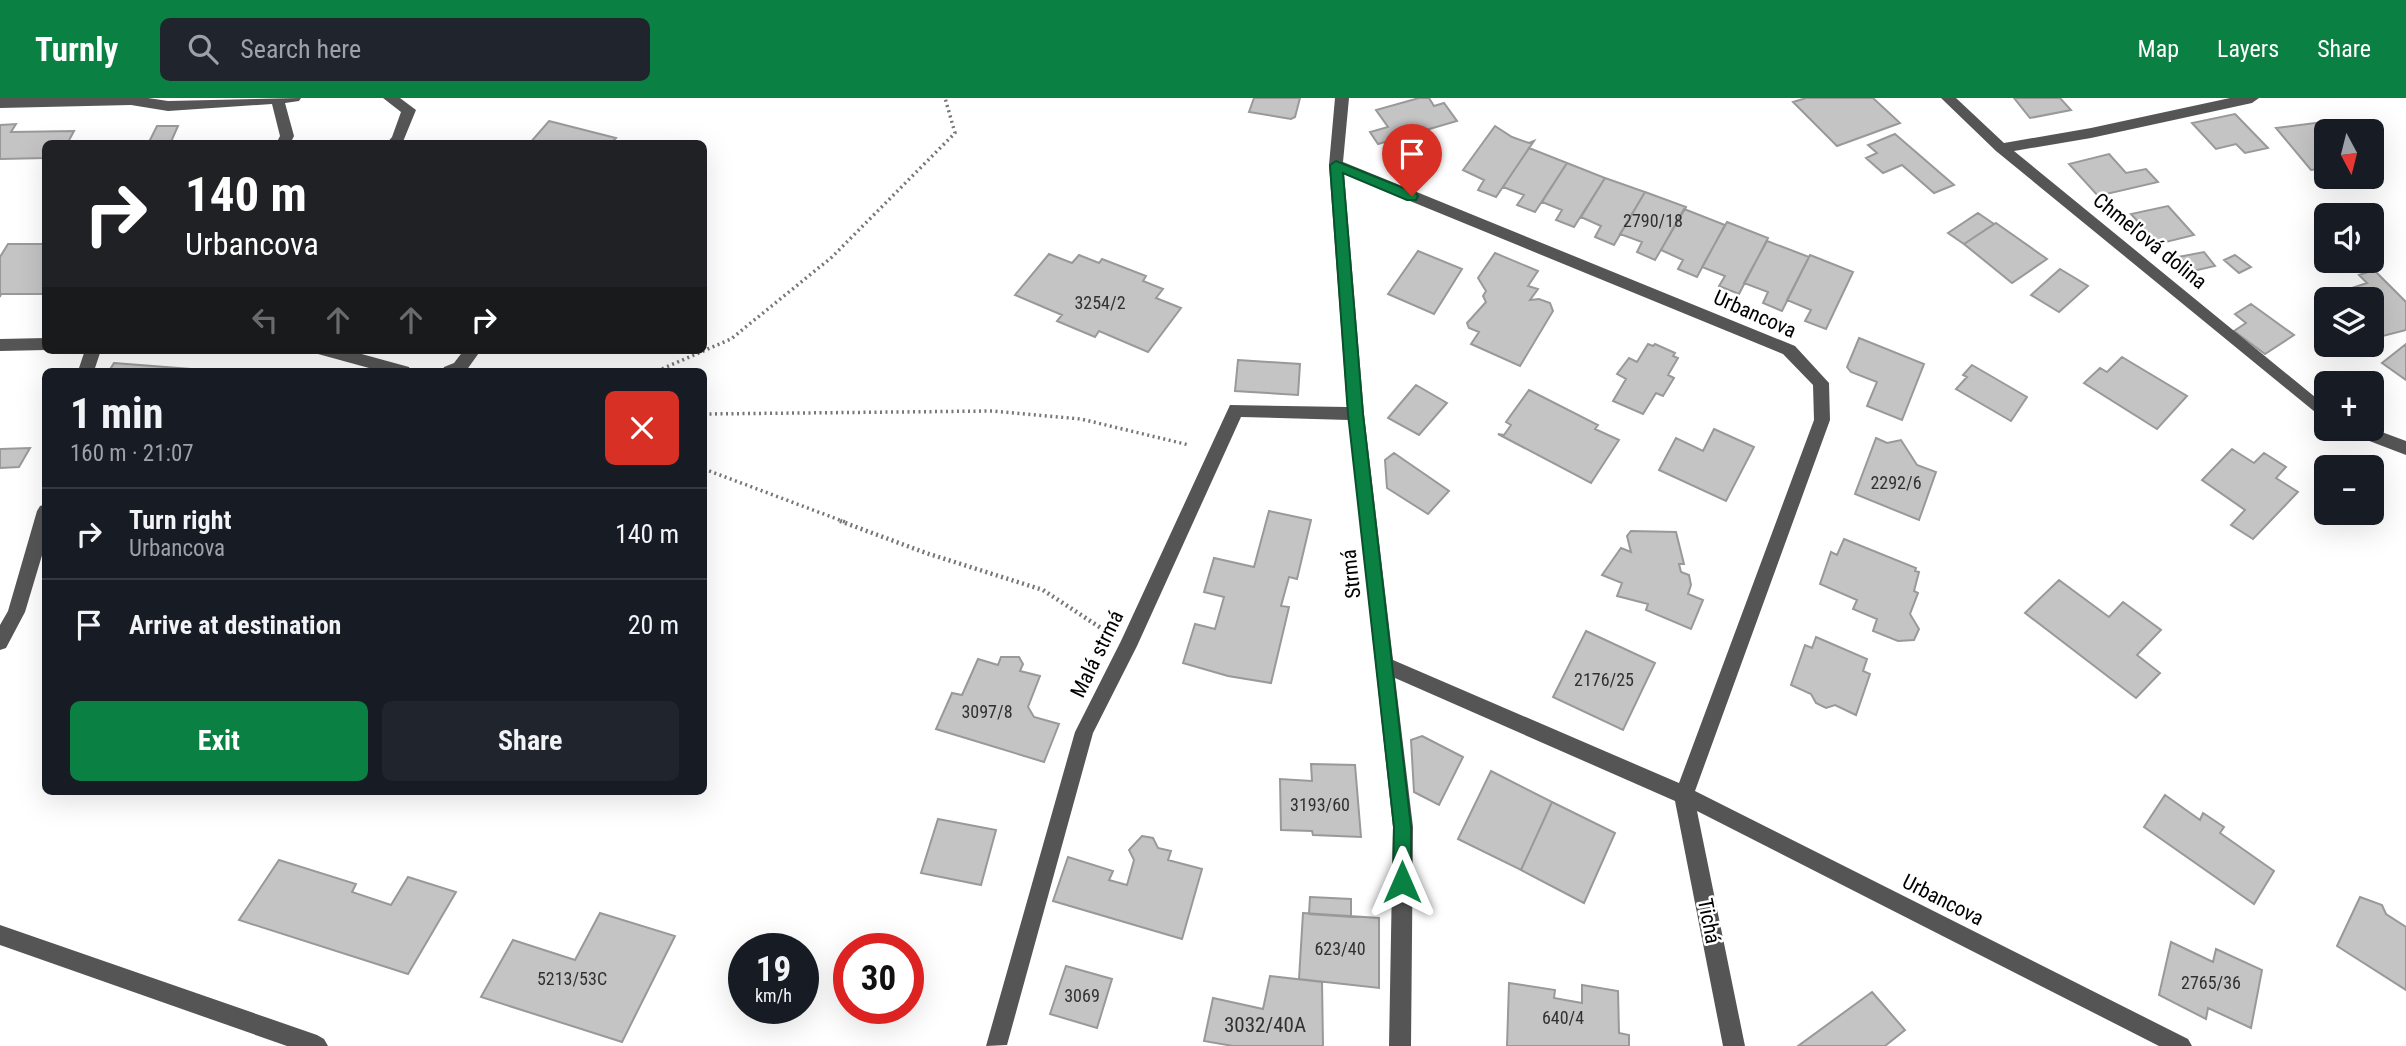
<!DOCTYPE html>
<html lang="en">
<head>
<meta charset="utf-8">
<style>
  :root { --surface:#171b24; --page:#20242c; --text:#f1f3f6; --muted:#9ea1a6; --line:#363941; --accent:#0b8043 }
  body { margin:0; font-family:"Roboto Condensed",sans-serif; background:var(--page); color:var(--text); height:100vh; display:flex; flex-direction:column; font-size:26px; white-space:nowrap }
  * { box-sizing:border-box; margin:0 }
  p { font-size:23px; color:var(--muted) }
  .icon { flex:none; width:38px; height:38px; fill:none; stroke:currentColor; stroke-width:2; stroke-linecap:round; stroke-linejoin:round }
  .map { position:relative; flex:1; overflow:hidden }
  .details { position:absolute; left:42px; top:270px; width:665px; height:427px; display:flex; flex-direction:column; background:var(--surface); border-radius:10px; box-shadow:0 7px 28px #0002 }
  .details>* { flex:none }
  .banner { position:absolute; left:42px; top:42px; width:665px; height:214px; border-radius:10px; box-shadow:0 7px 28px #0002; background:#202124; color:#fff; overflow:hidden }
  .needle { width:46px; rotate:173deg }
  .buttons { position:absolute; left:2314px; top:21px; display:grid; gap:14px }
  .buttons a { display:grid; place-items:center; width:70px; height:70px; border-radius:10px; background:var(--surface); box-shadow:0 7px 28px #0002; font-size:35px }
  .speed { position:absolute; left:728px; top:835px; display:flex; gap:14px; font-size:35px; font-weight:700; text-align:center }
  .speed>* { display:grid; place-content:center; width:91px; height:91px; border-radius:50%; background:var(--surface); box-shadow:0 7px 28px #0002; line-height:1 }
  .speed small { font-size:18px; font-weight:400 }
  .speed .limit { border:10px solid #d22; background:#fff; color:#111 }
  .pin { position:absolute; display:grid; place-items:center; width:60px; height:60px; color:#fff; margin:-72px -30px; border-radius:50% 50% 50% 0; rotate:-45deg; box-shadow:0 0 7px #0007 }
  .pin .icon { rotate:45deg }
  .me { position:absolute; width:77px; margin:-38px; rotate:0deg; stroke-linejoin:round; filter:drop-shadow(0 0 5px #0008) }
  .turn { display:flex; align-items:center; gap:24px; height:147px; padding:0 28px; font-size:32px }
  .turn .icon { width:91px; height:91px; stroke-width:2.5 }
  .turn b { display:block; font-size:49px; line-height:60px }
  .lanes { display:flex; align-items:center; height:66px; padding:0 28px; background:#0003; justify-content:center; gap:35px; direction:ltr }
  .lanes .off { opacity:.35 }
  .round { display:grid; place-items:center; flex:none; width:74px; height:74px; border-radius:10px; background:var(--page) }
  .overview { display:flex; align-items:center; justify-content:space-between; height:119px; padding:0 28px }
  h1 { font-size:42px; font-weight:700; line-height:52px }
  .button { display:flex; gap:14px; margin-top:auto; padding:14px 28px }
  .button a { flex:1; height:80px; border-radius:10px; background:var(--accent); color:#fff; font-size:28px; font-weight:700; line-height:80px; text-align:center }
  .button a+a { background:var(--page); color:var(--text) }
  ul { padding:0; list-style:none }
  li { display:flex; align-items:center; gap:21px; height:91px; padding:0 28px; border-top:2px solid var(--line) }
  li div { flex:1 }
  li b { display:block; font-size:26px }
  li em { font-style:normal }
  header { display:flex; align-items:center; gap:42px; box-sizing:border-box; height:98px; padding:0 35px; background:var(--accent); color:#fff }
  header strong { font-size:33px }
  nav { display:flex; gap:38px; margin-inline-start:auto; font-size:24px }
  .search { width:490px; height:63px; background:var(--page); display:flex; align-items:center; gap:18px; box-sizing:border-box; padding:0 24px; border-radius:10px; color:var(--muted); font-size:26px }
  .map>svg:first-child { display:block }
</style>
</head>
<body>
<header>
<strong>Turnly</strong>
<div class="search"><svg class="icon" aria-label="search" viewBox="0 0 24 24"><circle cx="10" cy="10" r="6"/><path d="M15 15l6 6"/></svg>Search here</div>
<nav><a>Map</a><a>Layers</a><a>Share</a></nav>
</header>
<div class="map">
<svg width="2406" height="948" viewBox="0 0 2406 948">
  <rect width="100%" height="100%" fill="#fff"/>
  <path fill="#c4c4c4" stroke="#999" stroke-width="2" d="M1254,0H1300L1295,19L1291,21L1249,14Z
    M1419,0H1429L1434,8L1444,5L1457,23L1378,46L1370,34L1388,29L1376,12Z
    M1806,0H1873L1900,25L1837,48L1793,4Z
    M2014,0H2060L2071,12L2030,20Z
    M2235,16L2268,50L2245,55L2236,46L2216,51L2192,25Z
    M549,23L616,40L614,42L627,46H529Z
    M2331,23L2340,33H2326V70L2311,72L2276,30Z
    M16,26L11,34L74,33L67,46H46V60L0,61V27Z
    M157,28H178L170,46H148Z
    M1495,28L1512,39L1529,45L1534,43L1496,99L1478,92L1484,82L1463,72Z
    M1895,36L1954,87L1934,95L1902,67L1883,75L1866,60L1877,55L1868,47Z
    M1529,50L1567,65L1535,114L1517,107L1524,97L1503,89Z
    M2109,56L2126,75L2146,71L2158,84L2098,98L2069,66Z
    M1567,65L1605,80L1574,129L1556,122L1562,112L1542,104Z
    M1605,80L1645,94L1614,147L1595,139L1601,128L1581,119Z
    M1645,94L1686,109L1655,162L1637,154L1642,144L1620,136Z
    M2168,108L2194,137L2158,146L2131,116Z
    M1684,111L1725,127L1697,179L1678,171L1683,162L1661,152Z
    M1978,115L1994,126L1964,146L1948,135Z
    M1727,124L1768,140L1739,196L1719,188L1725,178L1702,169Z
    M1996,125L2047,161L2012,185L1964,146Z
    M1767,143L1809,159L1782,213L1763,205L1768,194L1744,185Z
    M8,146H46V192L43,196H1L0,199V159Z
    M1418,153L1462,171L1434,216L1388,196Z
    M2204,154L2215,168L2185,175L2173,160Z
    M1495,155L1538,173L1528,188L1538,191L1530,202L1539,201L1550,205L1553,213L1520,268L1471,246L1479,234L1469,230L1467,225L1486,204L1483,198L1486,193L1478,180Z
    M1049,156L1072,165L1079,157L1099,165L1102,161L1146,178L1143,183L1163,191L1156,200L1181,210L1148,254L1099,233L1095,239L1057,223L1062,217L1015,197Z
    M1810,157L1853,174L1826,231L1805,223L1811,212L1787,202Z
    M2235,157L2251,169L2239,175L2224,162Z
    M2060,171L2088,188L2059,214L2031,197Z
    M2374,172L2406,204V232L2379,239L2371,232V201H2340L2334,196L2367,185L2359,177Z
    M2251,206L2294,237L2265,256L2234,233L2246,225L2235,216Z
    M1859,240L1924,266L1902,322L1867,308L1877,284L1851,274L1847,269Z
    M1648,246L1653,248L1655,246L1675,255L1673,258L1678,260L1668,277L1674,280L1663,298L1656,295L1643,316L1613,303L1626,281L1617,276L1629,260L1637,264Z
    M2406,246V282L2382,265Z
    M2122,259L2187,298L2157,331L2084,285L2100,270L2107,274Z
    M1238,262L1300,266L1298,297L1235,293Z
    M114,265L191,271L109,273Z
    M1972,267L2027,299L2011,323L1956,291L1967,279L1963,277Z
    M1416,287L1447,305L1419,337L1388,320Z
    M1529,292L1598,327L1595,331L1619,342L1591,385L1498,336L1504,337L1511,327L1506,324Z
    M1714,331L1754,349L1726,403L1659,372L1676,340L1703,353Z
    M1876,340L1887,345L1901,342L1917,367L1936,374L1919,422L1855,396Z
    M30,350L19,369L0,370V351Z
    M2232,351L2254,365L2264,355L2286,369L2276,380L2298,394L2253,441L2231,427L2245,412L2202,382Z
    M1394,355L1449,393L1428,416L1387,390L1385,362Z
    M1269,413L1311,422L1297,481L1289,479L1281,508L1289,509L1271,585L1228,578L1183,565L1195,526L1215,531L1224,499L1204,494L1214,460L1254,469Z
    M1631,433L1676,434L1684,466H1679L1681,474L1689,477L1691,487L1688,496L1703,502L1691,531L1646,512L1648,506L1617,498L1622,485L1602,477L1621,450L1631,454L1627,438Z
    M1844,441L1916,470L1915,473L1919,474L1914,493L1918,495L1910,516L1919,531L1914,542L1898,543L1873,533L1877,521L1853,511L1857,502L1820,486L1831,454L1837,457Z
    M2059,482L2109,519L2123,504L2161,532L2137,557L2160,575L2136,600L2025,515Z
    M1586,533L1655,565L1623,632L1553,599Z
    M1816,539L1867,561L1863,573L1870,576L1856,617L1835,607L1826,610L1816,605L1811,596L1791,587L1805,547L1812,550Z
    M1001,559H1019L1023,566L1020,573L1040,578L1028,609L1034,619L1059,626L1044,664L936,631L952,595L962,597L978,561L998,567Z
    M1422,638L1463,659L1439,707L1414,694L1411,642Z
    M1311,666L1355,667L1361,739L1313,737L1312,733L1281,732L1280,681L1312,683Z
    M1491,673L1552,704L1521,772L1458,741Z
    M2165,697L2200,722L2203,715L2224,729L2220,735L2274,773L2254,806L2144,729Z
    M1552,704L1615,735L1584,805L1521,772Z
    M938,721L996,732L981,787L921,775Z
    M1142,738L1153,740L1158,750L1171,753L1168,762L1202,771L1182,841L1053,803L1068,759L1113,773L1109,782L1127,787L1134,762L1129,752Z
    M279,762L356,786L352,794L391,807L408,779L456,794L408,876L239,822Z
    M1310,799L1351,801V819L1309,816Z
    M2360,799L2382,807L2386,816L2406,829V892L2337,848Z
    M600,815L675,838L622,944L481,899L513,842L575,862Z
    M1303,815L1379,820V890L1299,881Z
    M2171,844L2213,864L2216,851L2262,872L2251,930L2208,910L2206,921L2159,897Z
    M1066,868L1112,881L1097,930L1050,916Z
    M1270,878L1322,884L1323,948H1233L1204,943L1213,900L1263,911Z
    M1509,885L1555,892L1554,900L1582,905V887L1618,893L1619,935L1629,937V948H1507Z
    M1872,894L1905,932L1885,948H1798Z"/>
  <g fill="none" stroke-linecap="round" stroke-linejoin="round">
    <path stroke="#777" stroke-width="3.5" stroke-dasharray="2 3.5" stroke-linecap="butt" d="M657,273L731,241L832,159L955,35L945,0
      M704,316L993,313L1081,321L1189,347
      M704,371L845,424"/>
    <path stroke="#777" stroke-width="4.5" stroke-dasharray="2 3.5" stroke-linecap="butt" d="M840,423L926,455L1043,492L1104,532"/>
    <path fill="#555" fill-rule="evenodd" d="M0,0H148L168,3L301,0L299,3L285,5L294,38L290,46H276L280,38L272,6L168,13L131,7L0,10Z
      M383,0H400L416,12L402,46H386L392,39L401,14Z
      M1335,0H1349L1343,64L1795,248L1829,285L1830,322L1695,693L2188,941L2192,948H2159L1697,713L1745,948H1723L1675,703L1395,580L1413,729L1411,948H1389L1393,729L1349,322L1241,319L1137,548L1093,635L1007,947L986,948L1075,634L1121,543L1230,307L1347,309L1329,67ZM1344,76L1783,256L1813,287L1814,322L1679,685L1393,562L1364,316Z
      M1941,0H1956L2004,45L2091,30L2230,0H2259L2252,5L2091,40L2014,53L2326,308V323L1996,53Z
      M46,240V252L0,253V241Z
      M85,252H101L94,273H78Z
      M316,252H347L409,269L411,273H380L318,256Z
      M464,252H481L466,273H442L444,269L454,265Z
      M2371,330L2406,343V357L2351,336L2349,331Z
      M46,406V444L25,514L6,550L0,552V527L8,513L37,413L40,408Z
      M0,827L317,937L324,941L328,948H287L0,847Z"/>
  </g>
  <path fill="#0b8043" stroke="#07532c" stroke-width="2" d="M1336,63L1416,95L1418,98L1416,102H1407L1343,75L1363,316L1411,729V784L1409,790L1402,793L1396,790L1393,784L1394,729L1348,316L1330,67Z"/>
  <g text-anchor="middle" stroke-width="5" stroke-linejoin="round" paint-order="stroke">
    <g font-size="18" fill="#313131">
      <text x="1653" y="129">2790/18</text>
      <text x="1100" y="211">3254/2</text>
      <text x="1896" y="391">2292/6</text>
      <text x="1604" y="588">2176/25</text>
      <text x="987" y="620">3097/8</text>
      <text x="1320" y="713">3193/60</text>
      <text x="1340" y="857">623/40</text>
      <text x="572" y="887">5213/53C</text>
      <text x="2211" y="891">2765/36</text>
      <text x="1082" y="904">3069</text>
      <text x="1563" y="926">640/4</text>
    </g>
    <g font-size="21" fill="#000" stroke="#fff">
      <text transform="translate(2150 143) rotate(39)" y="7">Chmeľová dolina</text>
      <text transform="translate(1755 216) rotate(24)" y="7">Urbancova</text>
      <text transform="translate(1351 476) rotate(-96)" y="7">Strmá</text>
      <text transform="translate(1097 556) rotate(-64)" y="7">Malá strmá</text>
      <text transform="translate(1943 802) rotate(27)" y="7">Urbancova</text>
      <text transform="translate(1709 823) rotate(79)" y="7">Tichá</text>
    </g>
    <g font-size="21" fill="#313131">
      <text x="1265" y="934">3032/40A</text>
    </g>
  </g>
</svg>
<div class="buttons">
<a><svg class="needle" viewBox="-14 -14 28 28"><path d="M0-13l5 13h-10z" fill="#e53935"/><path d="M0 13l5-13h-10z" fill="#9ea1a6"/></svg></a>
<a><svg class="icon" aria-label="sound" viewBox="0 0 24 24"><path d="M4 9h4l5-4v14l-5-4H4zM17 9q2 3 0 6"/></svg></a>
<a><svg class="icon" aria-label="layers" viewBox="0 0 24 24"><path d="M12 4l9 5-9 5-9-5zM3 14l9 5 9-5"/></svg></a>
<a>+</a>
<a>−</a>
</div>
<div class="speed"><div>19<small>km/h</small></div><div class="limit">30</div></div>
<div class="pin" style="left:1412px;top:98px;background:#d93025"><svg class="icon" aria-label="arrive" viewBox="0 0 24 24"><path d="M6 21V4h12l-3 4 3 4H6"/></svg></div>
<svg class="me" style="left:1402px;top:784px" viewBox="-20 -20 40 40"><path d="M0-17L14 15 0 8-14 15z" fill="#0b8043" stroke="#fff" stroke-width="4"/></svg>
<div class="banner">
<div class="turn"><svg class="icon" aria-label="right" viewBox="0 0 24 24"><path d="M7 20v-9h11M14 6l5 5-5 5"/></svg><div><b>140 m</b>Urbancova</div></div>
<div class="lanes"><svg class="icon off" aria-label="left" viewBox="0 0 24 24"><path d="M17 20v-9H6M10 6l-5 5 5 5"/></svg><svg class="icon off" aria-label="ahead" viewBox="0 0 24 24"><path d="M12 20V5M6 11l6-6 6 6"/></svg><svg class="icon off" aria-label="ahead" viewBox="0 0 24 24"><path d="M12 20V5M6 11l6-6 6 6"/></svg><svg class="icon" aria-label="right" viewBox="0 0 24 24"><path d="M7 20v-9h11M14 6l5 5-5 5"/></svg></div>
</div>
<section class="details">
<div class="overview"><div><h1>1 min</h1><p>160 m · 21:07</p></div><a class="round" style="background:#d93025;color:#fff"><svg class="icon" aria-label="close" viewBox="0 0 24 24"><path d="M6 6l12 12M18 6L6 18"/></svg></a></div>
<ul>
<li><svg class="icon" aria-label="right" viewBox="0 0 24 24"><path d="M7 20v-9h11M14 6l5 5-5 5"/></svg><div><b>Turn right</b><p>Urbancova</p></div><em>140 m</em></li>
<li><svg class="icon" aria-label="arrive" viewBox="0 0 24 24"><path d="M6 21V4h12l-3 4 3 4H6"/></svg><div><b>Arrive at destination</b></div><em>20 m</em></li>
</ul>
<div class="button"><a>Exit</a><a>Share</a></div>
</section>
</div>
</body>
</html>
